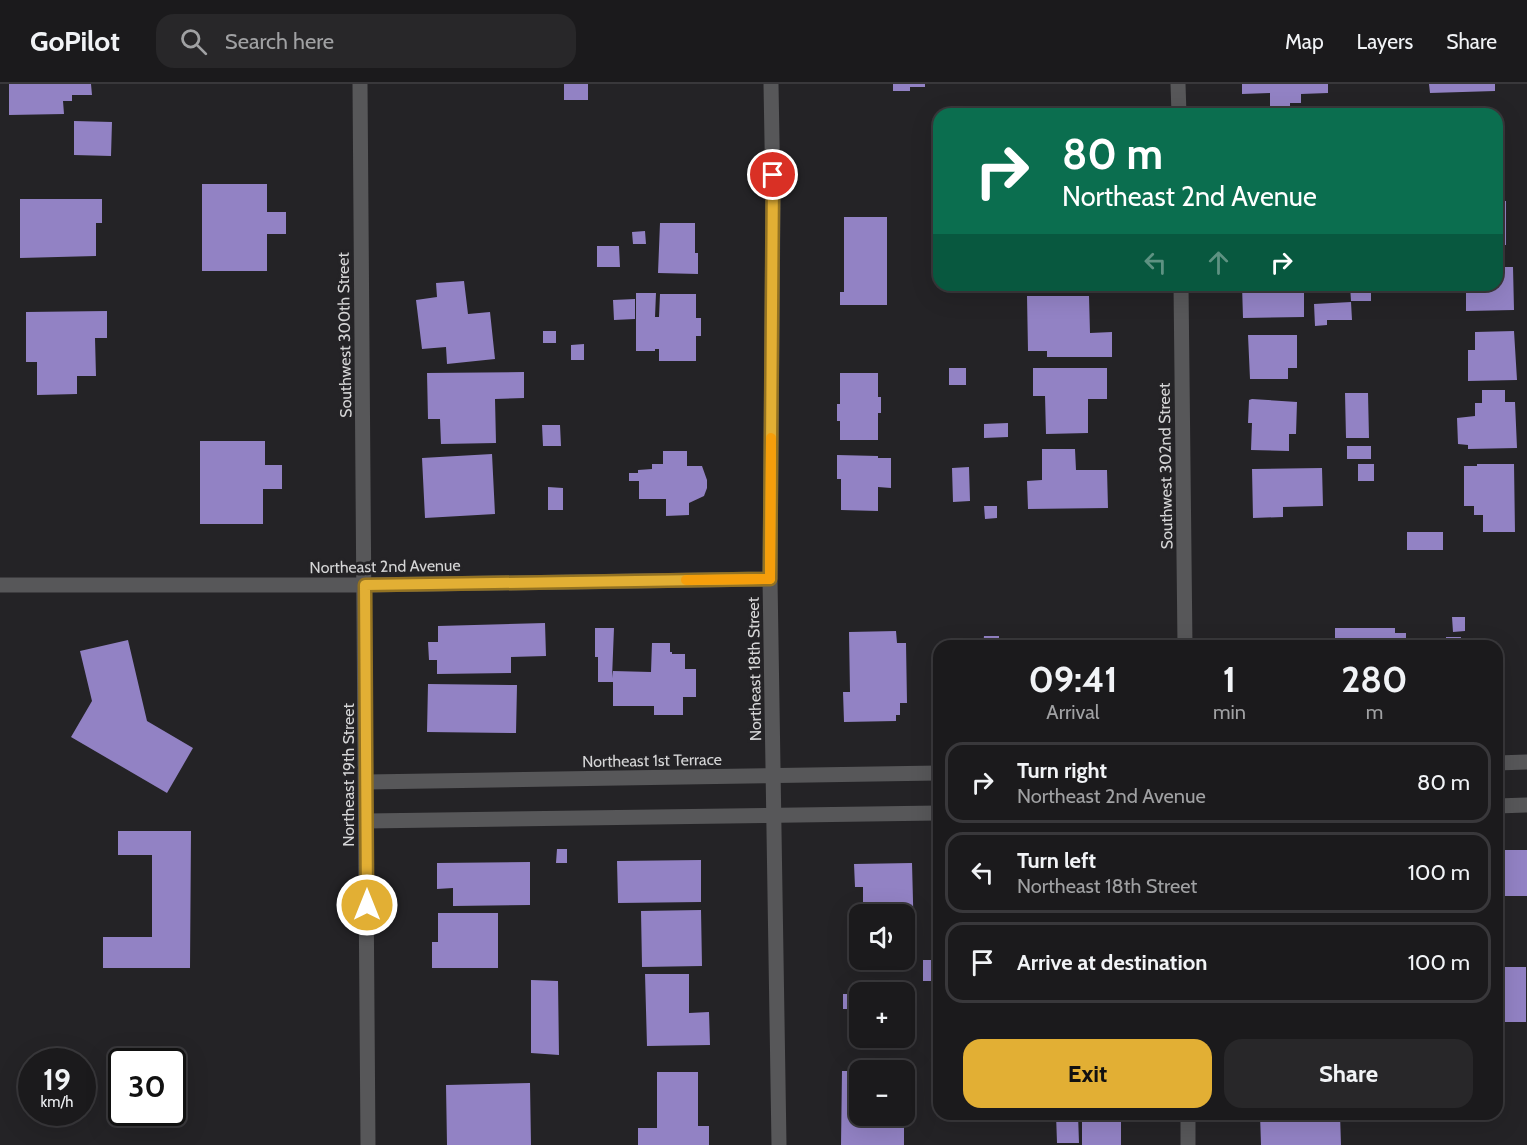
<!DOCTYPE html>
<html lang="en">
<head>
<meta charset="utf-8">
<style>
  :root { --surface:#1b1a1c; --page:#282729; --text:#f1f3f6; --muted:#a0a1a3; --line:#39383b; --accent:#e2af34 }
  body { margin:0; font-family:Cabin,sans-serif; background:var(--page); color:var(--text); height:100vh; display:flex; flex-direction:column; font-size:22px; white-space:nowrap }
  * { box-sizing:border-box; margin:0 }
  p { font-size:20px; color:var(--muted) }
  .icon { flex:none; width:33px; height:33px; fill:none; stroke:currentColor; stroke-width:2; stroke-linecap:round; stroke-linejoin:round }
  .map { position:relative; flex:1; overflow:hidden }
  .details { position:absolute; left:933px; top:556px; width:570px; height:480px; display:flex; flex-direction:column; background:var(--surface); border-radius:18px; box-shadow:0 6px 24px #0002,0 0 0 2px var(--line) }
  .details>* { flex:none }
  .hud { position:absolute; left:933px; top:24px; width:570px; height:183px; border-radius:18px; box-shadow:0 6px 24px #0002,0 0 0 2px var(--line); background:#0b6e4f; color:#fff; overflow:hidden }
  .buttons { position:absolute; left:849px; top:820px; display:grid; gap:12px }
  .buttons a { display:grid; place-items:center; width:66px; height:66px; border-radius:12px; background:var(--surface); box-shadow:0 6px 24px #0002,0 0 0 2px var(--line); font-size:30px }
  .speed { position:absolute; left:18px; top:964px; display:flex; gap:12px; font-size:30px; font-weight:700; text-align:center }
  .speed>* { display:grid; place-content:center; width:78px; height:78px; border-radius:50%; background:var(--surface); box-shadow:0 6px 24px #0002,0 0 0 2px var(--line); line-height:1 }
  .speed small { font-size:15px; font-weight:400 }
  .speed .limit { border:3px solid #111; border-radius:9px; background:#fff; color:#111 }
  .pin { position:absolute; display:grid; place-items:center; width:51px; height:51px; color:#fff; margin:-26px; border:3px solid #fff; border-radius:50%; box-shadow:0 2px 6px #0007 }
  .me { position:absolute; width:66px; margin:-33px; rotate:0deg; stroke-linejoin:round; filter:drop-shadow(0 0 4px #0008) }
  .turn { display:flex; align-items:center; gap:21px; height:126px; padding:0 30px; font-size:27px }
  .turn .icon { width:78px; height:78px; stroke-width:2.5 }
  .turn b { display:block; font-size:42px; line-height:51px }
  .lanes { display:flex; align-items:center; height:57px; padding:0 30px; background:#0003; justify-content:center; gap:30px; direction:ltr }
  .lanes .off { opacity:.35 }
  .eta { display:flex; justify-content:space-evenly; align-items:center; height:102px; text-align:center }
  .eta b { font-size:36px; font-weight:700; line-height:42px }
  .button { display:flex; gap:12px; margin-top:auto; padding:12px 30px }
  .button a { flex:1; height:69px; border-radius:18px; background:var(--accent); color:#111; font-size:24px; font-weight:700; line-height:69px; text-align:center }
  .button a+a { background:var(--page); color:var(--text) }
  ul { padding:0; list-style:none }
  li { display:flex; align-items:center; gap:18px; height:81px; margin:0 12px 9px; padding:0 18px; border:3px solid var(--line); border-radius:18px }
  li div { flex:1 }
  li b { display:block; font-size:22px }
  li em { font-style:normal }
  header { display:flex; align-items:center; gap:36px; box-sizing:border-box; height:84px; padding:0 30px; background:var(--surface); border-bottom:2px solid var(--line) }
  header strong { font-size:28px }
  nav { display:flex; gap:33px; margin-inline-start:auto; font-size:21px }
  .search { width:420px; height:54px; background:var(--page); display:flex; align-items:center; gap:15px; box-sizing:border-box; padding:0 21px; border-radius:18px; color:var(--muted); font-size:22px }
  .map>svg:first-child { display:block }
</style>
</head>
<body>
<header>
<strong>GoPilot</strong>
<div class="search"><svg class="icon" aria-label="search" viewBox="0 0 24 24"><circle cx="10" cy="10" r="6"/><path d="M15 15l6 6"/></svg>Search here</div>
<nav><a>Map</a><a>Layers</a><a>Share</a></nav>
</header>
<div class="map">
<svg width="1527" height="1061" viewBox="0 0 1527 1061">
  <rect width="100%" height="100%" fill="#242326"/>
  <path fill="#9282c4" d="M9,0H91L92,11H72V17H63L64,30L9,31Z
    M564,0H588V16H564Z
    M893,0H925V3H910V7H893Z
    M1242,0H1328V9L1301,10V19H1290V23L1270,24V9L1242,10Z
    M1429,0H1495V7L1430,9Z
    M74,37L112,38L111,72L74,71Z
    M202,100H267V128H286V150H267V187H202Z
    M20,115H102V139H96V172L20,174Z
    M1497,117H1506V161H1497Z
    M844,133H887V221H840V208H844Z
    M660,139H695V169H698V190L658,189Z
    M645,147L646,160H633L632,148Z
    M597,162H619L620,183H597Z
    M1497,183H1513L1514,226L1466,227V201H1497Z
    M464,197L468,230L490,228L495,275L447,280L446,263L422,265L416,216L437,213L436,199Z
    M1242,201H1304V233L1243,234Z
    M1350,201H1371V217H1351Z
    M636,209H656L655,233H659L660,210H696V234H701V252H696V277H659V265H655V267H636Z
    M1027,212H1089L1090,249L1112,248V273H1047V267H1028Z
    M635,215V235L614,236L613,216Z
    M1351,218L1352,236H1327V241L1315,242L1314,220Z
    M107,227V254H95L96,292H77V310L37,311V278H26V228Z
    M543,247H556V259H543Z
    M1514,247L1517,296L1468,297V266H1475V248Z
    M1248,251H1297V284H1288V295H1250Z
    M584,260V276H571V261Z
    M949,284H966V301H949Z
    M1033,284H1107V315H1088V349L1046,350L1045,312H1033Z
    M524,288V314L495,315L496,359L441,360L440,335H428L427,289Z
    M840,289H878V313H881V329H878V356H840V337H837V320H840Z
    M1482,306H1505V318H1515L1517,364L1468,365V361L1458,360L1457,334L1475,332V319H1482Z
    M1345,309H1368L1369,354H1346Z
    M1252,315L1297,318L1296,350H1289V367L1251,366L1252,339H1248L1249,316Z
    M1008,339V353L984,354V340Z
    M542,341H560L561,362H543Z
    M200,357H265V381H282V405H263V440H200Z
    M1347,362H1371V375H1347Z
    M1042,365H1075L1076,386H1107L1108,424L1028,425L1027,397L1042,396Z
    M663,367H687V382H702L707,396V404L704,412L689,419V431L666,432V415H639V397H629V389H638V386L652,385V380H663Z
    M492,370L495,430L425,434L422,374Z
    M837,371L878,372V374H891V404L878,403V427L841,426V395H837Z
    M1358,380H1374V397H1358Z
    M1477,380H1514L1515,448H1483V431H1474V422H1464V382H1477Z
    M969,383L970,417L953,418L952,384Z
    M1322,384L1323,422L1283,423V433L1253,434L1252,385Z
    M548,403L563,404V426H548Z
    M984,422H997V434L985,435Z
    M1407,448H1443V466H1407Z
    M1452,533H1465V547L1453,548Z
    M545,539L546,572L511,573V589L437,590V576H429L428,558H438V542Z
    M595,544H614L612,594L613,587L651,588L652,559H670V568H672V570H685V585H696V613H683V631H654V622H613V598H598V573H595Z
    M1335,544H1395V549H1406V554H1434V562H1335Z
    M896,547L897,559H906L907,619H900V631H896V637L844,638L843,608H850L849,548Z
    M984,552H999V562H983Z
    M1446,553H1461L1460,562H1446Z
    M128,556L147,637L193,664L167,709L71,653L92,617L80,567Z
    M428,600L517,601L516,649L427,648Z
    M118,747H191L190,884H103V853H152V771H118Z
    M557,765H567V779H556Z
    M1497,766H1527V812H1497Z
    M701,776V818L618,819L617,777Z
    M530,778V821L453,822V804L437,805V779Z
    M912,779L914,855H904V831H860V856H848V827H863V803H855L854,780Z
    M701,826L702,882L642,883L641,827Z
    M438,829H498V884H432V858H438Z
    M923,876H939V897H923Z
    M1504,883H1526V938H1497V900H1504Z
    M645,890H689V929L709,928L710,961L647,962Z
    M531,896L558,897L559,971L531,969Z
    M892,898V909H860V938H855V925H843V910H852V899Z
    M842,987H860V1032H904V1061H841Z
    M657,988H698V1042H709V1061H638V1044H657Z
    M530,999L531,1061H447L446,1001Z
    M1056,1030H1078L1079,1059H1057Z
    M1082,1030H1121V1061H1082Z
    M1260,1030H1340L1341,1061H1261Z"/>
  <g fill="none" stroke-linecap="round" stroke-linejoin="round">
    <path stroke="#575759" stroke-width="15" d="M360,0L368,1061
      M771,0L773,114L770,495L779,1061
      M1178,0L1179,30
      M1181,201L1185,562
      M0,501H365L770,495
      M1497,679L1527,678
      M366,698L939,689
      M1497,722L1527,721
      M366,737L939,729
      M1188,1030V1061"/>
  </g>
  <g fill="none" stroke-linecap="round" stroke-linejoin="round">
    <g stroke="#937222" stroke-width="15">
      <path id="route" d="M367,821L365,501L770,495L773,91"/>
    </g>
    <use href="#route" stroke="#e2af34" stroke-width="10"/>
    <path stroke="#f59e0b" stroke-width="10" d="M686,496L770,495L771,354"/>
  </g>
  <g text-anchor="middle" stroke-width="6" stroke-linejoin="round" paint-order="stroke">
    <g font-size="16" fill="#d5d5d6" stroke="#242326">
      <text transform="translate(344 251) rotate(-91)" y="6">Southwest 300th Street</text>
      <text transform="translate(1165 382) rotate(-91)" y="6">Southwest 302nd Street</text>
      <text transform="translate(385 482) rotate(-1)" y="6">Northeast 2nd Avenue</text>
      <text transform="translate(754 585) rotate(-91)" y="6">Northeast 18th Street</text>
      <text transform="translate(652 676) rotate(-1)" y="6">Northeast 1st Terrace</text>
      <text transform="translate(348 691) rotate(-90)" y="6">Northeast 19th Street</text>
    </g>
  </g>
</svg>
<div class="buttons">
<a><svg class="icon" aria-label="sound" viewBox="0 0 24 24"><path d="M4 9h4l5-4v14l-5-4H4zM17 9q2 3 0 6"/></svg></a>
<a>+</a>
<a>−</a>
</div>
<div class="speed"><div>19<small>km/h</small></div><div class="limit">30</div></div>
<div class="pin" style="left:773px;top:91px;background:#d93025"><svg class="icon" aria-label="arrive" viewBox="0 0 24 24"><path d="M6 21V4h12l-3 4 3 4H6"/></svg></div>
<svg class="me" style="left:367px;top:821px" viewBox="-20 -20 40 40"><circle r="17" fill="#e2af34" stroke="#fff" stroke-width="3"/><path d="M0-11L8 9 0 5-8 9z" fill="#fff"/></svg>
<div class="hud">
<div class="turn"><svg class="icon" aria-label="right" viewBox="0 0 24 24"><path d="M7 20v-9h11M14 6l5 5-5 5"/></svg><div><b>80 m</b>Northeast 2nd Avenue</div></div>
<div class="lanes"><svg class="icon off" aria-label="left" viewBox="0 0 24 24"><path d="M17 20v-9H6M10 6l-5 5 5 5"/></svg><svg class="icon off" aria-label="ahead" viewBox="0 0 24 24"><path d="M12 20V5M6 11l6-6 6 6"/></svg><svg class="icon" aria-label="right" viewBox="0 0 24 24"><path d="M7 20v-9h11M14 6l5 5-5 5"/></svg></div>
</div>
<section class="details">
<div class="eta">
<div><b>09:41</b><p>Arrival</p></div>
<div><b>1</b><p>min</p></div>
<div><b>280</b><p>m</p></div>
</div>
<ul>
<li><svg class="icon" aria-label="right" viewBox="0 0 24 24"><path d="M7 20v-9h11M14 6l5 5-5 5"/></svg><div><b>Turn right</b><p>Northeast 2nd Avenue</p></div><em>80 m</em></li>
<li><svg class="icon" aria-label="left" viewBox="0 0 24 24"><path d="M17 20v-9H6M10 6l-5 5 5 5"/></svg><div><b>Turn left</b><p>Northeast 18th Street</p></div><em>100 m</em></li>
<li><svg class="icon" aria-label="arrive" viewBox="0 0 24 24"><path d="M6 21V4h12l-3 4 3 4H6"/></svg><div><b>Arrive at destination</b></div><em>100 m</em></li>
</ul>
<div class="button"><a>Exit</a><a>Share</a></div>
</section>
</div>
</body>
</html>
